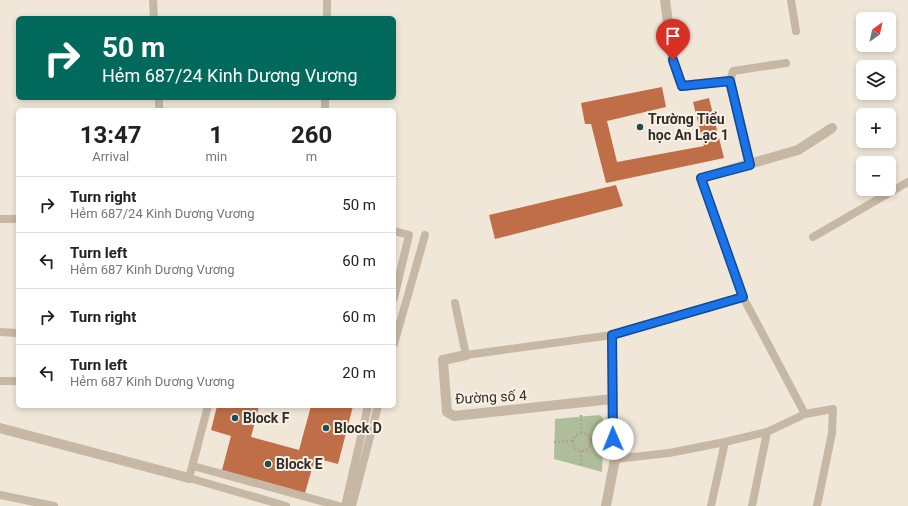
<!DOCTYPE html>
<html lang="en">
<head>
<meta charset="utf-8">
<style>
  :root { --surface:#fff; --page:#f2f2f2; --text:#222; --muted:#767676; --line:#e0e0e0 }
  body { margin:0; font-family:Roboto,sans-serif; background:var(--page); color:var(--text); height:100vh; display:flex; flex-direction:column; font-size:15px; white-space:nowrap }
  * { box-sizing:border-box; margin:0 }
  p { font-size:13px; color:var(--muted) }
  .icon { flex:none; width:22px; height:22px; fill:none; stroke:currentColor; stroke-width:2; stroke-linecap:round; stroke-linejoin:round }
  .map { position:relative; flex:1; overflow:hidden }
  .sheet { position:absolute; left:16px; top:108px; width:380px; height:300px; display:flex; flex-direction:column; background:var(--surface); border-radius:6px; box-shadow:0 2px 6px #0003 }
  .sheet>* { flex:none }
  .banner { position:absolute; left:16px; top:16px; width:380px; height:84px; border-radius:6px; box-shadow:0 2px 6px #0003; background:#00695c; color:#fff; overflow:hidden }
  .needle { width:26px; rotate:33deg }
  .controls { position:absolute; left:856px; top:12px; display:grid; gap:8px }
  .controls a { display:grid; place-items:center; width:40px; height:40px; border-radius:6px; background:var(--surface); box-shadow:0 2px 6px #0003; font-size:20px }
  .pin { position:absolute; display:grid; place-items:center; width:34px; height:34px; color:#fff; margin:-41px -17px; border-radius:50% 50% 50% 0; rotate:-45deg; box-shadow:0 0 4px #0007 }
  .pin .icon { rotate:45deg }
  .me { position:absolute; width:44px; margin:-22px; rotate:359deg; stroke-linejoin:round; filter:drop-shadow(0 0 3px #0008) }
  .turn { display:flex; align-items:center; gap:14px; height:84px; padding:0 20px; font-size:18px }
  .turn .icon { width:52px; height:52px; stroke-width:2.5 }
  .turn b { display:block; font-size:28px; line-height:34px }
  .eta { display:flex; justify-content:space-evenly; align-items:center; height:68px; text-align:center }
  .eta b { font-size:24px; font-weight:700; line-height:28px }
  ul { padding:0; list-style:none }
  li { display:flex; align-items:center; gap:12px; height:56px; padding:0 20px; border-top:1px solid var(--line) }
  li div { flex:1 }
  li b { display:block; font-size:15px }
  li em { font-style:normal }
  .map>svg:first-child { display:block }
</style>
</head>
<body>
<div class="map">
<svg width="908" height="506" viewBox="0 0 908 506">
  <rect width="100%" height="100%" fill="#f0e7d9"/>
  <path fill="#afbe9a" d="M599,415L602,417L604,423L602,472L554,459L555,419Z"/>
  <path fill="#bf6e48" d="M662,87L666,107L607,121L617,162L704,146L693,102L709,98L724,158L606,183L591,124H585L581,103Z
    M616,185L623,206L495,239L489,215Z
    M217,406H259L251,437L299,450L311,406H353L338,464L315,458L305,493L222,470L231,436L211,430Z"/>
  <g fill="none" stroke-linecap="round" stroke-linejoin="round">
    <path stroke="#b2a290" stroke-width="2.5" stroke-dasharray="2 2" stroke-linecap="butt" d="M581,433V413
      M573 442a9 9 0 1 1 18 0a9 9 0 1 1-18 0Z
      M590,441L602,440
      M554,442L573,441
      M581,451V466"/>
    <path stroke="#c7b8a6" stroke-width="8" d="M153,0L154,18
      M791,0L796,31
      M327,18V0
      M730,81L733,71L786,63
      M159,98V110
      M325,110V98
      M701,178L743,297L805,414
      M0,219H18
      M394,231L409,235L394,298
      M813,237L908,182
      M455,303L466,355L612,335L743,297
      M0,332L18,333
      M394,344L425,235
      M0,381H18
      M208,406L189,478L286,506
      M615,459L669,453L725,442L767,432L805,414L833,409L832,433L817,506
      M193,466L339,506
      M0,495L54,506
      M345,506L368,406
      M352,506L378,406
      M711,506L725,442
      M752,506L767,432"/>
    <path stroke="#c7b8a6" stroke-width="10" d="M665,0L673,61L682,86L730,81L750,165
      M701,178L798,150L832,128
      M466,355L443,360L447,412L454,416L612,399
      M0,428L189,478
      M606,506L615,459L613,439L612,335"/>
  </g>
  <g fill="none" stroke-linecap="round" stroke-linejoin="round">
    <g stroke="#114b97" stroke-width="10">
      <path id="route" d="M613,439L612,335L743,297L701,178L750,165L730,81L682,86L673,60"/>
    </g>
    <use href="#route" stroke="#1a73e8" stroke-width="7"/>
  </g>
  <g fill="#1f4b52" stroke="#f8f1e5" stroke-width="1.5">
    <circle cx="640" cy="127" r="4"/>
    <circle cx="235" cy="418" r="4"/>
    <circle cx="326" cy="428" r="4"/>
    <circle cx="268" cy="464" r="4"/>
  </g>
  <g text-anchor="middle" stroke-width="4" stroke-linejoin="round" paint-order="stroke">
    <g font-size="14" font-weight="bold" fill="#332c27" stroke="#f8f1e5" text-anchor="start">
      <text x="648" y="124">Trường Tiểu<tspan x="648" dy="16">học An Lạc 1</tspan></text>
      <text x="243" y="423">Block F</text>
      <text x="334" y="433">Block D</text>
      <text x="276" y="469">Block E</text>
    </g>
    <g font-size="14" fill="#332c27" stroke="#f8f1e5">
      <text transform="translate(491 397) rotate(-3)" y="5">Đường số 4</text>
    </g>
  </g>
</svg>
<div class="controls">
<a><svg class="needle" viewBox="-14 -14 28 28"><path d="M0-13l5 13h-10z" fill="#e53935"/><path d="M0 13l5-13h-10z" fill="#767676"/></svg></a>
<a><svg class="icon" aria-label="layers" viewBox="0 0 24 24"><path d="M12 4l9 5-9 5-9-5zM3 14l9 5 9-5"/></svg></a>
<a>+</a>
<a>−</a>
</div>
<div class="pin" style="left:673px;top:60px;background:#d93025"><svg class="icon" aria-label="arrive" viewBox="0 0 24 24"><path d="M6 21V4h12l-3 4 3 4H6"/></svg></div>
<svg class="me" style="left:613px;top:439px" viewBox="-20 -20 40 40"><circle r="19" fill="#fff"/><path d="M0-13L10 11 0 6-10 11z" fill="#1a73e8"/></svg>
<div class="banner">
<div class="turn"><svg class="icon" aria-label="right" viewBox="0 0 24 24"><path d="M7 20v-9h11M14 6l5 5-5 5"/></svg><div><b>50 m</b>Hẻm 687/24 Kinh Dương Vương</div></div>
</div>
<section class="sheet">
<div class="eta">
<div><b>13:47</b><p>Arrival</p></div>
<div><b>1</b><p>min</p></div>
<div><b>260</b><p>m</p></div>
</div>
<ul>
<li><svg class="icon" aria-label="right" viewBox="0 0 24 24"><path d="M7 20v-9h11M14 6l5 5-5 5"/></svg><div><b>Turn right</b><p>Hẻm 687/24 Kinh Dương Vương</p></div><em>50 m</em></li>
<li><svg class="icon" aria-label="left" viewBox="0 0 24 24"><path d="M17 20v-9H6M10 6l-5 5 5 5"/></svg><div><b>Turn left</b><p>Hẻm 687 Kinh Dương Vương</p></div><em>60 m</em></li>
<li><svg class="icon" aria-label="right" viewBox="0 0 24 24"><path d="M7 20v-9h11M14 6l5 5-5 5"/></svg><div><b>Turn right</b></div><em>60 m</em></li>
<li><svg class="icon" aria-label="left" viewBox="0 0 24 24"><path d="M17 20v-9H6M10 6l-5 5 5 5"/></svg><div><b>Turn left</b><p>Hẻm 687 Kinh Dương Vương</p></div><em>20 m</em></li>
</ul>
</section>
</div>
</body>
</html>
